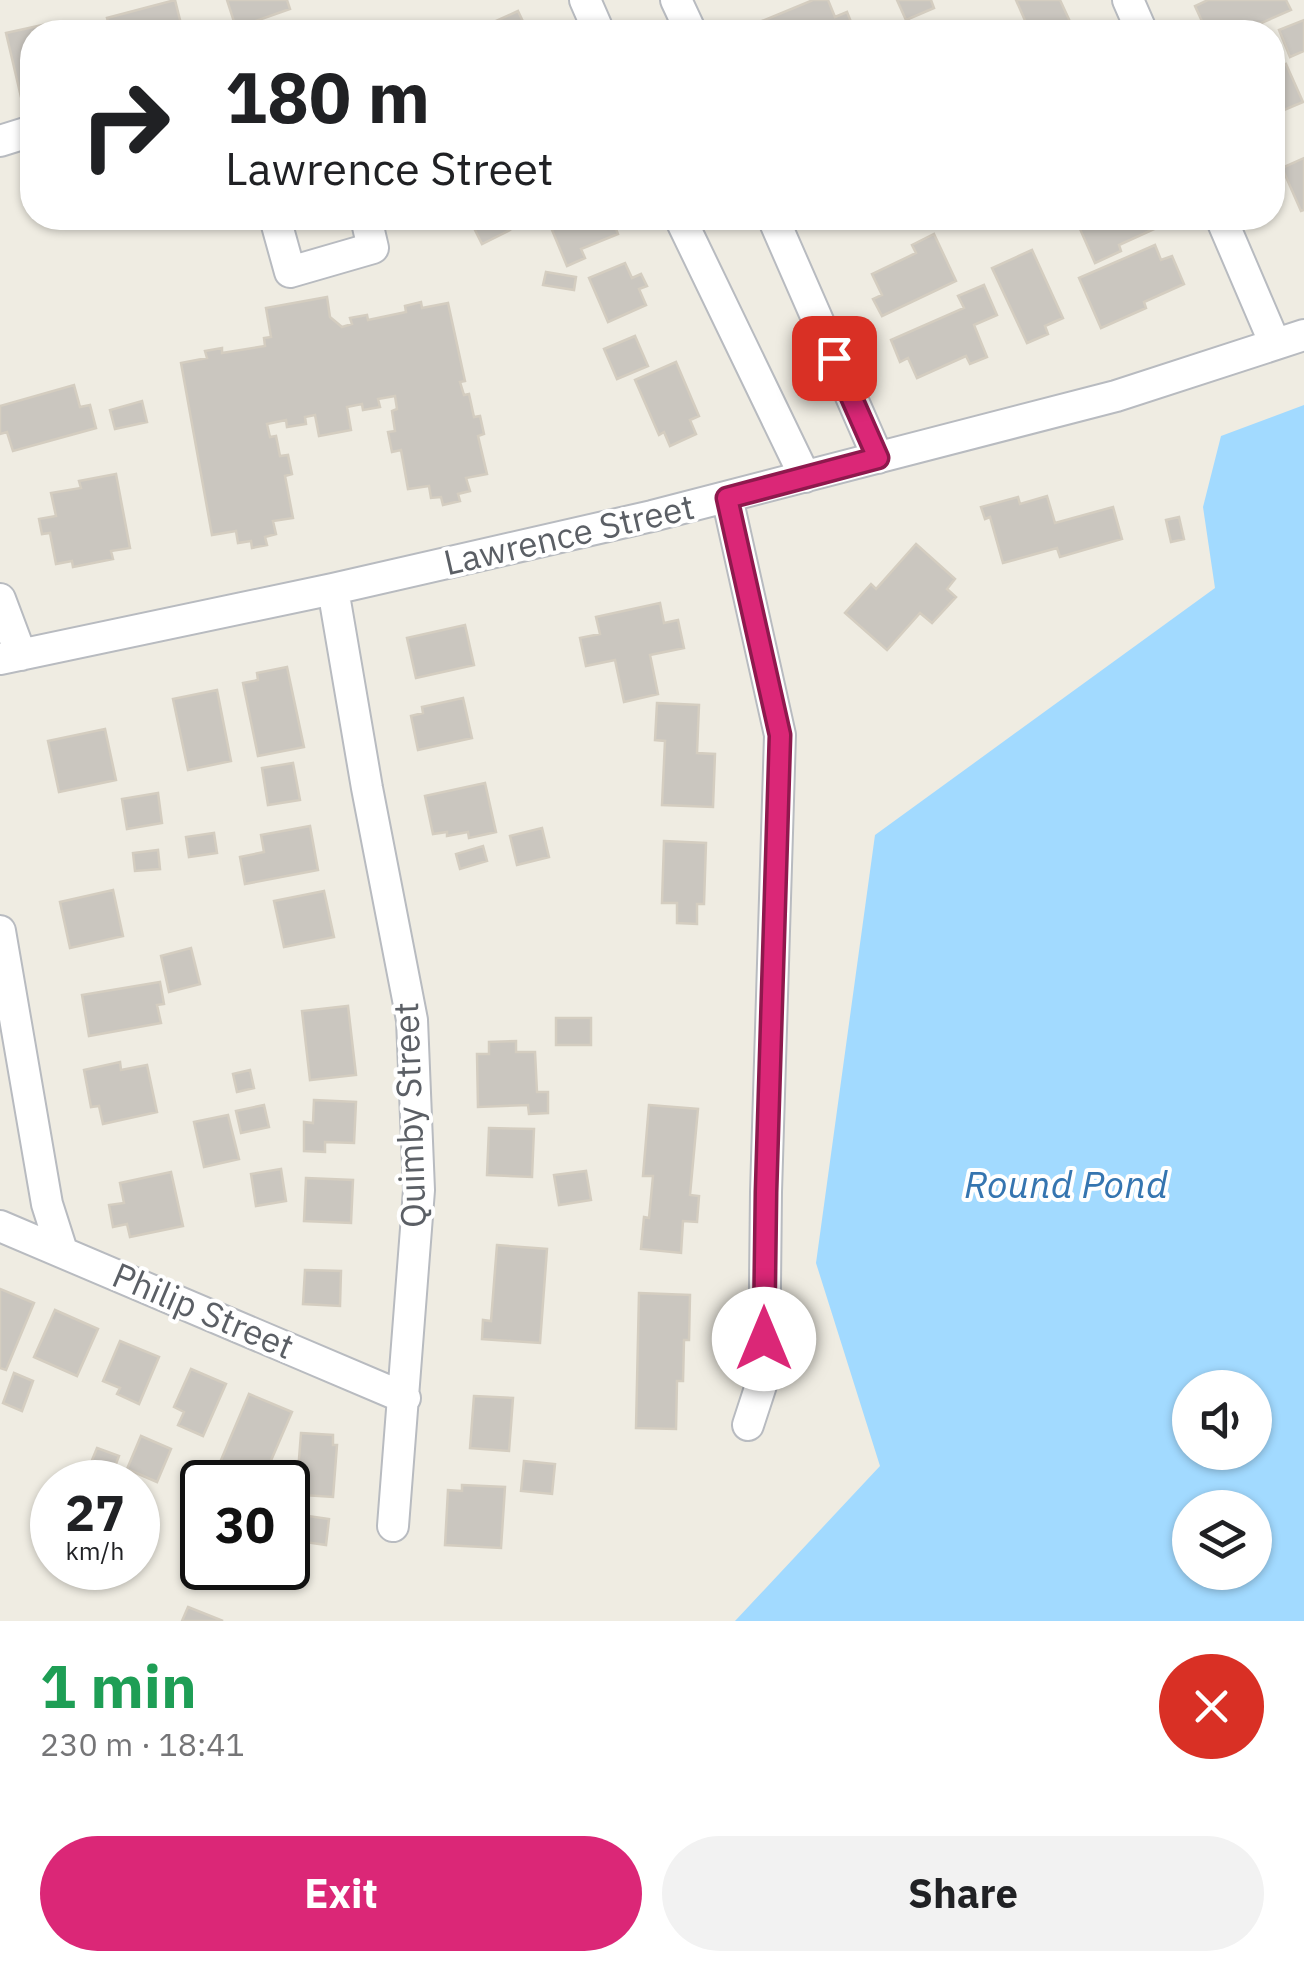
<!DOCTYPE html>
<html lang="en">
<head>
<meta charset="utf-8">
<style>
  :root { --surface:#fff; --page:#f2f2f2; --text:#202124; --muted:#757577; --accent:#db2777 }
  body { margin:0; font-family:"IBM Plex Sans",sans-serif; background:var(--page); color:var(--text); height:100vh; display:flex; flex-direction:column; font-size:38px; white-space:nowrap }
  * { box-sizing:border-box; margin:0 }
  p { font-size:32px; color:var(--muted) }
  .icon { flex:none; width:55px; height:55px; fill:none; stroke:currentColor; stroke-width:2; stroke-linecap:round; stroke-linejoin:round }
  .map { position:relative; height:1621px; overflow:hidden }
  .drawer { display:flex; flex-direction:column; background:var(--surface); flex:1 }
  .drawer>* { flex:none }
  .banner { position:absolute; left:20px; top:20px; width:1265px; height:210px; border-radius:40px; box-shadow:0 2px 8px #0004; background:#fff; color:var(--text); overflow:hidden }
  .buttons { position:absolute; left:1172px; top:1370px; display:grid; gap:20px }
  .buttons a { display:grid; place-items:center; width:100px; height:100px; border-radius:50%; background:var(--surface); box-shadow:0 2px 8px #0004; font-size:50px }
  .speed { position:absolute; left:30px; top:1460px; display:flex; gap:20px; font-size:50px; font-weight:700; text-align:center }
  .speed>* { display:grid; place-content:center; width:130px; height:130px; border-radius:50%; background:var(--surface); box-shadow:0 2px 8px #0004; line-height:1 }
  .speed small { font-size:25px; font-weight:400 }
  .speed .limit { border:5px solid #111; border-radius:15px; background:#fff; color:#111 }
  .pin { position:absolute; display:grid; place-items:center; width:85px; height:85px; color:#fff; margin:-42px; border-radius:20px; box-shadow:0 5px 15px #0006 }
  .me { position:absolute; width:110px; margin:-55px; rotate:0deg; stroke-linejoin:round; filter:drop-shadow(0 0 8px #0008) }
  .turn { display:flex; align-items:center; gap:35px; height:210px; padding:0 40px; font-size:45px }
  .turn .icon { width:130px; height:130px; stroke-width:2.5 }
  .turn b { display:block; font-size:70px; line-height:85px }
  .round { display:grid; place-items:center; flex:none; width:105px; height:105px; border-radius:52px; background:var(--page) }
  .summary { display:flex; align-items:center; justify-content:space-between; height:170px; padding:0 40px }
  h1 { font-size:60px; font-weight:800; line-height:75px; color:#1e9e55 }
  .primary-button { display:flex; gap:20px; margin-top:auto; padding:20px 40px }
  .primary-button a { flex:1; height:115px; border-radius:60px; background:var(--accent); color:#fff; font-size:40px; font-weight:800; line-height:115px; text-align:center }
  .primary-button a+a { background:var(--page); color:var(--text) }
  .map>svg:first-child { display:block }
</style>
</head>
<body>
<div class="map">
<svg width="1304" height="1621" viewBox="0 0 1304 1621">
  <rect width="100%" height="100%" fill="#efece2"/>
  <path fill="#a2daff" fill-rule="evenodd" d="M1304,405V1621H735L880,1466L816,1263L875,835L1215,588L1203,507L1221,436ZM1190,1388H1255V1452H1190ZM1190,1508H1255V1572H1190Z"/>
  <path fill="#cac6bf" stroke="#d4cdc0" stroke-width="2.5" d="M175,0L181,24L172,27L173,32H111L107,18Z
    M227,0H287L290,9L236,28Z
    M813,0H828L835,17L847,12L855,32H766L762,21Z
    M897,0H931L934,8L906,20Z
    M1016,0H1060L1073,28L1062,32H1030Z
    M1208,0H1286L1291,10L1241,32H1207L1195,6Z
    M518,11L528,32H455L472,25L474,31Z
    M1304,20V51L1290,57L1279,30Z
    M47,24L49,32H32V94L21,97L6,33Z
    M1286,64L1303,102L1272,115V70Z
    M1304,158V210L1301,211L1282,168Z
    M469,218H504L510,230L482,244Z
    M547,218H619L623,226L616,229L618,234L581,249L585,258L567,266Z
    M1088,218H1168L1162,221L1163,225L1119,245L1121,251L1095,263L1080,229L1091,224Z
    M934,234L956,281L882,316L873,299L882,295L872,274L916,253L912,245Z
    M1155,245L1161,260L1172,256L1184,284L1144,302L1146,308L1101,328L1079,278Z
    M1032,250L1063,318L1045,326L1048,334L1027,343L992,268Z
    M625,263L632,278L641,274L647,286L639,289L646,305L608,322L589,278Z
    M546,272L576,277L574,290L543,285Z
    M984,285L997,315L974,325L987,357L970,364L966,356L917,378L908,358L900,362L891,340L964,308L958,296Z
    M327,297L330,317L342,327L352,324L350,318L367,315L368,320L406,312L405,306L421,302L422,308L448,303L465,381L460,382L464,395L469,394L474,417L480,416L484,434L478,436L487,474L466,478L470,491L458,494L460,501L443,505L441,497L431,498L429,486L408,489L401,450L392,452L388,432L395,431L392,411L397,409L395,396L378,399L380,407L363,410L362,404L347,407L351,430L319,436L315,415L305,417L306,424L287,427L286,420L267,424L270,437L276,436L280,456L288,455L292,474L285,476L293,518L273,521L276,534L265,537L267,545L252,548L251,541L238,543L236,531L212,535L181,363L207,358L205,351L222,348V353L265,346L264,338L271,337L266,308Z
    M635,336L648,366L617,379L604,349Z
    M676,362L699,416L690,420L696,434L670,446L664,432L659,435L635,380Z
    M74,385L80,407L90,405L96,428L13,451L7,432L0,434V406Z
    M142,401L147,422L115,429L110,410Z
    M116,474L130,548L111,551L113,559L73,567L72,561L56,564L50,533L42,534L39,519L56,516L51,493L81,488L79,481Z
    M1047,496L1055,523L1113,507L1122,539L1060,557L1057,548L1003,563L990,517L985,519L981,507L1018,497L1020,504Z
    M1179,517L1184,539L1171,542L1166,520Z
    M916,544L955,579L947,589L956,597L932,623L920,613L887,650L845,613L871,584L876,589Z
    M660,603L664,623L678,620L684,648L650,655L658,694L624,702L615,660L586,666L580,638L600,634L596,617Z
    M465,625L474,665L416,678L407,638Z
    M287,667L304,747L258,756L243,683L258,680L257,673Z
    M217,690L231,761L188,770L173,699Z
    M463,698L472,738L418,750L411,716L423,713L422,707Z
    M657,703L699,705L697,753L715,754L713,807L662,805L665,741L655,740Z
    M105,729L116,780L59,792L48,741Z
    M293,763L300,800L268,805L262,768Z
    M485,783L496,832L469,838L468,832L447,836V832L433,834L425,796Z
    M158,793L162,823L127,829L122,799Z
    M310,826L318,870L245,884L240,857L264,852L261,835Z
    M542,828L549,857L517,865L510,836Z
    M214,833L217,853L189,857L186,837Z
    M664,841L706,843L704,904H697V924L677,923V903H662Z
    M483,846L487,861L460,869L456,854Z
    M158,850L160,869L135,871L133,853Z
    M113,890L123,936L70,948L60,902Z
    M324,891L334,937L284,947L274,901Z
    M191,948L200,984L169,992L161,956Z
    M160,982L164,1004L157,1005L161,1023L89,1036L82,995Z
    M348,1006L356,1075L310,1080L302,1011Z
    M556,1018H591V1045H556Z
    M516,1041V1052H535L537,1092H548V1113L529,1114L528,1105L478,1107L477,1054H489V1042Z
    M120,1062L121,1070L147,1065L157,1112L103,1124L99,1106L91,1107L84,1070Z
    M250,1070L254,1088L237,1092L233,1074Z
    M314,1100L356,1102L354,1143L325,1142V1152L304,1151V1122L313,1123Z
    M264,1105L269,1127L241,1133L236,1111Z
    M649,1105L698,1109L690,1195L699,1196L697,1222L683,1221L681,1253L641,1249L644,1217L649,1218L653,1176H643Z
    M228,1115L239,1159L204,1167L194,1122Z
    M489,1128L534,1129L532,1177L487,1175Z
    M281,1169L286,1201L256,1206L251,1174Z
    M586,1171L591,1200L559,1205L554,1175Z
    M171,1172L183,1226L130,1237L127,1224L113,1227L109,1205L124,1203L120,1183Z
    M306,1178L353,1180L351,1223L304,1221Z
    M497,1245L547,1249L540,1343L482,1339L483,1320L491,1321Z
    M305,1270L341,1271L340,1306L303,1304Z
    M0,1289L34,1303L6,1370L0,1368Z
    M639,1293L690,1295L689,1340H684L683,1381H677L676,1429L636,1428Z
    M55,1310L98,1329L77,1376L34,1357Z
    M120,1341L159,1357L139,1404L117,1394L120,1388L103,1381Z
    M191,1369L226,1384L203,1436L178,1425L184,1412L174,1407Z
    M14,1373L33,1381L22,1411L3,1403Z
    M249,1394L292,1412L263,1479L221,1460Z
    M474,1396L513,1398L509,1451L470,1448Z
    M301,1433L333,1435V1445H337L333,1497L288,1494V1482H282L283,1471L298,1472Z
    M141,1436L171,1449L157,1482L127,1469Z
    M97,1448L119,1456L112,1474L90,1465Z
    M524,1461L555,1464L552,1494L521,1491Z
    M199,1470L228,1482H202V1509L186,1502Z
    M462,1485L505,1487L501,1548L445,1545L448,1490L462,1491Z
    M308,1516L329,1519L326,1545L305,1542Z
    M188,1607L223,1621H182Z"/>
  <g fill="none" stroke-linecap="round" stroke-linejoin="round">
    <g stroke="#b8bbc0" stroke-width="34">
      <path id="minor" d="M585,0L599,32
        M676,0L691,32
        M1128,0L1142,32
        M0,141L32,131
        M275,218L290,272L373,248L366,218
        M680,218L805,477
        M773,218L878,458
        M1221,218L1275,344
        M727,497L780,735L766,1192L764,1376L748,1425
        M333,589L367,788L412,1020L419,1190L393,1526
        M0,599L21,655
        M0,659L333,589L652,516L1116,396L1304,335
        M0,931L47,1204L62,1251
        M0,1226L405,1398"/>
    </g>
    <use href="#minor" stroke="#fff" stroke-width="30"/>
  </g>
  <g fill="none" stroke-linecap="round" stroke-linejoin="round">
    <g stroke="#8e194d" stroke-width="25">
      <path id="route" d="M764,1339L766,1192L780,735L727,498L878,458L834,358"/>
    </g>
    <use href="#route" stroke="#db2777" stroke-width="18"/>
  </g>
  <g text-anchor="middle" stroke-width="8" stroke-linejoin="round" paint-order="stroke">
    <g font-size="35" fill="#5b5f65" stroke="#fff">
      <text transform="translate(569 535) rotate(-13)" y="12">Lawrence Street</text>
      <text transform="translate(410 1115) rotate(-92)" y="12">Quimby Street</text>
      <text transform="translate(203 1311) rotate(23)" y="12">Philip Street</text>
    </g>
    <g font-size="38" font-style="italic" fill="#3575b0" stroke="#fff">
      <text x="1066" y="1198">Round Pond</text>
    </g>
  </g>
</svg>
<div class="buttons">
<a><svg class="icon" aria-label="sound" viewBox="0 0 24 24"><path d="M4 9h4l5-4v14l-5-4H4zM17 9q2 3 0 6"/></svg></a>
<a><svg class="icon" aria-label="layers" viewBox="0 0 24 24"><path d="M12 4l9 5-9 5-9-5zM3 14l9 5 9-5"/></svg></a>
</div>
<div class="speed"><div>27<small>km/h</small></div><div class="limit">30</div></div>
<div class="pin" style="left:834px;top:358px;background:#d93025"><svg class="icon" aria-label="arrive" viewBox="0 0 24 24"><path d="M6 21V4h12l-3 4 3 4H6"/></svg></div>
<svg class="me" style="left:764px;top:1339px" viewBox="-20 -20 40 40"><circle r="19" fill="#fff"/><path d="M0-13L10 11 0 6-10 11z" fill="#db2777"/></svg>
<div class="banner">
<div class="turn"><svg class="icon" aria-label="right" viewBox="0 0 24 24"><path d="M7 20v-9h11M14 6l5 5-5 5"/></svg><div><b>180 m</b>Lawrence Street</div></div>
</div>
</div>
<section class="drawer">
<div class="summary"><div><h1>1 min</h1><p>230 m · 18:41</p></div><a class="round" style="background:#d93025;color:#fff"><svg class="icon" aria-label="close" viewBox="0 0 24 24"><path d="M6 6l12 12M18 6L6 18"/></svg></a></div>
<div class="primary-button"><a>Exit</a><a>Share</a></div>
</section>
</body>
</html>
